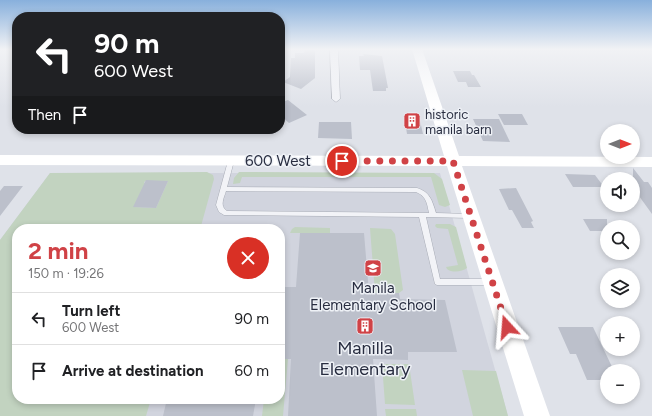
<!DOCTYPE html>
<html lang="en">
<head>
<meta charset="utf-8">
<style>
  :root { --surface:#fff; --page:#f2f2f2; --text:#202124; --muted:#757577; --line:#e0e0e0; --accent:#d04246 }
  body { margin:0; font-family:Figtree,sans-serif; background:var(--page); color:var(--text); height:100vh; display:flex; flex-direction:column; font-size:15px; white-space:nowrap }
  * { box-sizing:border-box; margin:0 }
  p { font-size:13px; color:var(--muted) }
  .icon { flex:none; width:22px; height:22px; fill:none; stroke:currentColor; stroke-width:2; stroke-linecap:round; stroke-linejoin:round }
  .map { position:relative; flex:1; overflow:hidden }
  .panel { position:absolute; left:12px; top:224px; width:273px; height:180px; display:flex; flex-direction:column; background:var(--surface); border-radius:16px; box-shadow:0 2px 6px #0003 }
  .panel>* { flex:none }
  .hud { position:absolute; left:12px; top:12px; width:273px; height:122px; border-radius:16px; box-shadow:0 2px 6px #0003; background:#202124; color:#fff; overflow:hidden }
  .needle { width:26px; rotate:90deg }
  .fabs { position:absolute; left:600px; top:124px; display:grid; gap:8px }
  .fabs a { display:grid; place-items:center; width:40px; height:40px; border-radius:50%; background:var(--surface); box-shadow:0 2px 6px #0003; font-size:20px }
  .pin { position:absolute; display:grid; place-items:center; width:34px; height:34px; color:#fff; margin:-17px; border:2px solid #fff; border-radius:50%; box-shadow:0 1px 4px #0007 }
  .me { position:absolute; width:44px; margin:-22px; rotate:341deg; stroke-linejoin:round; filter:drop-shadow(0 0 3px #0008) }
  .turn { display:flex; align-items:center; gap:14px; height:84px; padding:0 16px; font-size:18px }
  .turn .icon { width:52px; height:52px; stroke-width:2.5 }
  .turn b { display:block; font-size:28px; line-height:34px }
  .then { display:flex; align-items:center; height:38px; padding:0 16px; background:#0003; gap:8px; font-size:15px }
  .round { display:grid; place-items:center; flex:none; width:42px; height:42px; border-radius:21px; background:var(--page) }
  .summary { display:flex; align-items:center; justify-content:space-between; height:68px; padding:0 16px }
  h1 { font-size:24px; font-weight:700; line-height:30px; color:var(--accent) }
  ul { padding:0; list-style:none }
  li { display:flex; align-items:center; gap:12px; height:52px; padding:0 16px; border-top:1px solid var(--line) }
  li div { flex:1 }
  li b { display:block; font-size:15px }
  li em { font-style:normal }
  .map>svg:first-child { display:block }
</style>
</head>
<body>
<div class="map">
<svg width="652" height="416" viewBox="0 0 652 416">
  <rect width="100%" height="100%" fill="#dfe2e9"/>
  <path fill="#d1d4de" fill-rule="evenodd" d="M50,173H440L508,416H0V240ZM17,229H280V399H17Z"/>
  <path fill="#c2d3c0" fill-rule="evenodd" d="M207,172L213,175L214,179L201,226L203,227L202,229H17V399H151L146,416H0V240L50,173ZM145,181H168L156,208L134,207L150,183H144Z
    M239,172L434,173L442,179L450,205L445,207L439,205L431,177H242L240,183L233,184L234,178Z
    M436,224H450L456,227L467,268C462,272 452,273 447,269L446,267L458,265L448,229L437,228L435,226Z
    M295,227L330,228V233H290L292,229Z
    M370,228L391,229L395,234L403,290L399,293H375Z
    M280,359H288L283,416H262L264,399H280Z
    M382,364H409L415,405L385,404Z
    M462,370L496,371L508,416H473Z
    M385,409H416L417,416H386Z"/>
  <path fill="#bcc0cb" d="M305,50H315V78L301,89L283,82L290,77L291,58H295V53H304Z
    M363,54L382,56L388,88H386V91H373L370,70H360L359,56H364Z
    M453,71H470L472,75H474L481,87H468L466,82H458Z
    M288,100L307,115L289,123L280,115V103Z
    M498,114H522L528,125H504Z
    M404,115L419,116L423,134H407Z
    M473,119H499L510,142L483,141Z
    M319,122H351L352,139L318,138Z
    M633,168L644,182H648L652,188V214L639,196H633Z
    M565,174L595,175L604,187H573Z
    M146,180L168,181L156,208L133,207Z
    M4,186H23L0,216V191Z
    M516,188L533,221L531,222L534,228H522L512,210H509L499,189Z
    M583,219H607V231H590Z
    M300,233H364L369,293H399L400,299L445,300L457,352H408V360L373,359L377,416H288L291,359H280V287H296Z
    M558,327H593L614,371H607V380H587L576,354H570Z
    M167,399H256L253,416H163Z"/>
  <g fill="none" stroke-linecap="round" stroke-linejoin="round">
    <g stroke="#a8acb6" stroke-width="1">
      <path id="lane" d="M231,159L234,161L227,187L417,188C430,192 432,200 436,213L470,214H472L473,216L472,218H470L426,217L440,279H490L492,280L494,282L492,284L490,285H437L435,284L419,217L224,215L219,212L216,205L228,161ZM226,191L416,192C426,196 427,203 429,213L227,211C219,206 224,198 226,191Z"/>
    </g>
    <g stroke="#a8acb6" stroke-width="1">
      <path id="street" d="M330,49H338L340,99L336,102L332,99Z"/>
    </g>
    <use href="#lane" fill="#f2f3f7" fill-rule="evenodd"/>
    <use href="#street" fill="#f2f3f7" fill-rule="evenodd"/>
    <path fill="#fff" fill-rule="evenodd" d="M412,49H422L459,156L652,157V167L462,166L550,416H524L447,166L0,165V155L444,156Z"/>
  </g>
  <linearGradient id="sky" x2="0" y2="1"><stop stop-color="#88b0dc"/><stop offset="0.46" stop-color="#f1f2f5"/><stop offset="1" stop-color="#f1f2f5" stop-opacity="0"/></linearGradient>
  <rect width="652" height="107" fill="url(#sky)"/>
  <g fill="none" stroke-linecap="round" stroke-linejoin="round">
    <path stroke="#d04246" stroke-width="7" stroke-dasharray="0 12.6" d="M342,161H453L507,327"/>
  </g>
  <defs>
    <g id="building-square" transform="scale(0.9)"><rect x="-9" y="-9" width="18" height="18" rx="4" fill="#d04246" stroke="#eef1f6"/><path d="M-4-6H4V6H1V3H-1V6H-4ZM-2.5-4.3h1.7v1.8h-1.7ZM.8-4.3h1.7v1.8H.8ZM-2.5-1h1.7V.8h-1.7ZM.8-1h1.7V.8H.8Z" fill="#fff"/></g>
    <g id="school-square" transform="scale(0.9)"><rect x="-9" y="-9" width="18" height="18" rx="4" fill="#d04246" stroke="#eef1f6"/><path d="M0-5L7-2L0 1L-7-2ZM-4 1L0 2.5L4 1V4Q0 6-4 4Z" fill="#fff"/></g>
  </defs>
  <g fill-rule="evenodd">
    <use href="#building-square" x="412" y="121"/>
    <use href="#school-square" x="373" y="268"/>
    <use href="#building-square" x="365" y="326"/>
  </g>
  <g text-anchor="middle" stroke-width="3" stroke-linejoin="round" paint-order="stroke">
    <g font-size="13" fill="#282d40" stroke="#eef1f6" text-anchor="start">
      <text x="425" y="119">historic<tspan x="425" dy="15">manila barn</tspan></text>
    </g>
    <g font-size="15" fill="#282d40" stroke="#eef1f6">
      <text x="278" y="166">600 West</text>
    </g>
    <g font-size="15" fill="#282d40" stroke="#eef1f6">
      <text x="373" y="293">Manila<tspan x="373" dy="17">Elementary School</tspan></text>
    </g>
    <g font-size="18" fill="#282d40" stroke="#eef1f6">
      <text x="365" y="354">Manilla<tspan x="365" dy="21">Elementary</tspan></text>
    </g>
  </g>
</svg>
<div class="fabs">
<a><svg class="needle" viewBox="-14 -14 28 28"><path d="M0-13l5 13h-10z" fill="#e53935"/><path d="M0 13l5-13h-10z" fill="#757577"/></svg></a>
<a><svg class="icon" aria-label="sound" viewBox="0 0 24 24"><path d="M4 9h4l5-4v14l-5-4H4zM17 9q2 3 0 6"/></svg></a>
<a><svg class="icon" aria-label="search" viewBox="0 0 24 24"><circle cx="10" cy="10" r="6"/><path d="M15 15l6 6"/></svg></a>
<a><svg class="icon" aria-label="layers" viewBox="0 0 24 24"><path d="M12 4l9 5-9 5-9-5zM3 14l9 5 9-5"/></svg></a>
<a>+</a>
<a>−</a>
</div>
<div class="pin" style="left:342px;top:161px;background:#d93025"><svg class="icon" aria-label="arrive" viewBox="0 0 24 24"><path d="M6 21V4h12l-3 4 3 4H6"/></svg></div>
<svg class="me" style="left:507px;top:327px" viewBox="-20 -20 40 40"><path d="M0-17L14 15 0 8-14 15z" fill="#d04246" stroke="#fff" stroke-width="4"/></svg>
<div class="hud">
<div class="turn"><svg class="icon" aria-label="left" viewBox="0 0 24 24"><path d="M17 20v-9H6M10 6l-5 5 5 5"/></svg><div><b>90 m</b>600 West</div></div>
<div class="then">Then<svg class="icon" aria-label="arrive" viewBox="0 0 24 24"><path d="M6 21V4h12l-3 4 3 4H6"/></svg></div>
</div>
<section class="panel">
<div class="summary"><div><h1>2 min</h1><p>150 m · 19:26</p></div><a class="round" style="background:#d93025;color:#fff"><svg class="icon" aria-label="close" viewBox="0 0 24 24"><path d="M6 6l12 12M18 6L6 18"/></svg></a></div>
<ul>
<li><svg class="icon" aria-label="left" viewBox="0 0 24 24"><path d="M17 20v-9H6M10 6l-5 5 5 5"/></svg><div><b>Turn left</b><p>600 West</p></div><em>90 m</em></li>
<li><svg class="icon" aria-label="arrive" viewBox="0 0 24 24"><path d="M6 21V4h12l-3 4 3 4H6"/></svg><div><b>Arrive at destination</b></div><em>60 m</em></li>
</ul>
</section>
</div>
</body>
</html>
